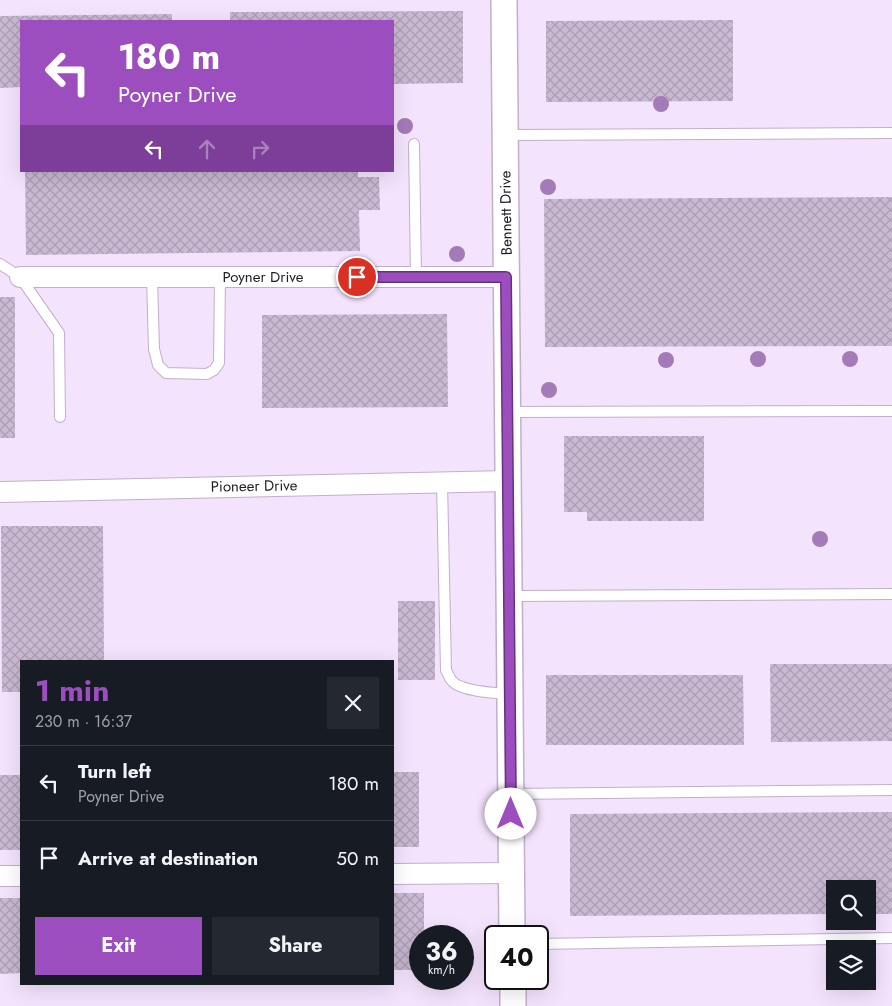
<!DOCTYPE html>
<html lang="en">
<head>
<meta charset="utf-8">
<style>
  :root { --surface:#171b24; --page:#242831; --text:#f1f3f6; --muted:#9ea1a6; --line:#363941; --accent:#9c4ebf }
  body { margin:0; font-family:Jost,sans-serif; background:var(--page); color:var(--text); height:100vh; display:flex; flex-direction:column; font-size:19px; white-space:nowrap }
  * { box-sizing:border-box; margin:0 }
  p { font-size:16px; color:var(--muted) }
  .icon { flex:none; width:28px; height:28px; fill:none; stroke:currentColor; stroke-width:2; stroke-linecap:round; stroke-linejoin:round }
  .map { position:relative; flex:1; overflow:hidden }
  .side { position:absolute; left:20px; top:660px; width:374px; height:325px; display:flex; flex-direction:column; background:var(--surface); border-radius:0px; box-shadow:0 5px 20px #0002 }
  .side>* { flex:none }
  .hud { position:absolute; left:20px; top:20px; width:374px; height:152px; border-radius:0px; box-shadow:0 5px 20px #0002; background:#9c4ebf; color:#fff; overflow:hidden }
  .tools { position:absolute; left:826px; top:880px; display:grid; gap:10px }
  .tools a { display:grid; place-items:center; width:50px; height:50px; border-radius:0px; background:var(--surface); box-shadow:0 5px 20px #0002; font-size:25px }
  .speed { position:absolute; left:409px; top:925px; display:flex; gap:10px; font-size:25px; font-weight:700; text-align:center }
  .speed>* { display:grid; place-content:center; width:65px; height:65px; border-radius:50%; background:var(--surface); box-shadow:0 5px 20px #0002; line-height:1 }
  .speed small { font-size:12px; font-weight:400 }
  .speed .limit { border:2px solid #111; border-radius:8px; background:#fff; color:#111 }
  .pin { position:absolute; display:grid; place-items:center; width:42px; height:42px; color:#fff; margin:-21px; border:2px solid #fff; border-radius:50%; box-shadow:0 1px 5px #0007 }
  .me { position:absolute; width:55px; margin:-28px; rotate:0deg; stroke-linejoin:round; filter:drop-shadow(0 0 4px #0008) }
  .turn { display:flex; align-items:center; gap:18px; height:105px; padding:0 15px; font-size:22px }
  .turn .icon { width:65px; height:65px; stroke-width:2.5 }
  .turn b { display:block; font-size:35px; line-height:42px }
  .lanes { display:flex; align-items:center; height:48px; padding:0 15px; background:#0003; justify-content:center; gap:25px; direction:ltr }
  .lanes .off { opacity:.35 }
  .round { display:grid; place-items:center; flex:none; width:52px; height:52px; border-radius:0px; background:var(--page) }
  .headline { display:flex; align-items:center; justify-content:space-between; height:85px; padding:0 15px }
  h1 { font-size:30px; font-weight:700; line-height:38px; color:var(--accent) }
  .action { display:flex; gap:10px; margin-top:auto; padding:10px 15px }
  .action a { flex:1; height:58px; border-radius:0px; background:var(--accent); color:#fff; font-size:20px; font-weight:700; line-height:58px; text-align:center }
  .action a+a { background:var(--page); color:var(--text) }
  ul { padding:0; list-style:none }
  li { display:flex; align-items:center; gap:15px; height:75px; padding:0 15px; border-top:1px solid var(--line) }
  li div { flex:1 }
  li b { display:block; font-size:19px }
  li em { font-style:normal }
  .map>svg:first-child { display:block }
</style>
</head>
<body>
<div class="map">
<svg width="892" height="1006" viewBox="0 0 892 1006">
  <defs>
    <pattern id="building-cross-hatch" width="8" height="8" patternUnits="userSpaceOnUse" patternTransform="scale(1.25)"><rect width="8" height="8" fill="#c9b9d2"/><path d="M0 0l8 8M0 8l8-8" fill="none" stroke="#ac9eb4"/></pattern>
  </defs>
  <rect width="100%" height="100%" fill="#f4e3fd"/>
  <path fill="url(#building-cross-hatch)" d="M463,11V83L392,84V21H230V12Z
    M172,14V21H21V87L0,88V16Z
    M733,20V101L546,102V21Z
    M25,171H358V177H379L380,210H359L360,251L26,255Z
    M892,197V346L545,347L544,199Z
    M0,297H15V438H0Z
    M447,314L448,407L262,408V315Z
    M564,436H704V521H587V512H564Z
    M1,526H103L104,661H21V692H2Z
    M398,601H435V680H398Z
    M770,664H892V741L771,742Z
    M546,675H743L744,745H546Z
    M392,772H419V847H392Z
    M0,775H21V850H0Z
    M892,812V914H868V889H835V914L570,916V814Z
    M392,893H424V936H420V970H392Z
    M0,898H21V973L0,974Z"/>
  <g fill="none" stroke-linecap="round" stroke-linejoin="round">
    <g stroke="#c0b0c8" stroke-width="12">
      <path id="service" d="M506,135L892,133
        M414,144L416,277
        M0,264L20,277L59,333L60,417
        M152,277L154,349L158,365L166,373L207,374L214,370L219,363L220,277
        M508,412L892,411
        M442,482L446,670C448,673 449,678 452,681C462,692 496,693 510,694
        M510,596L892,594
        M511,794L892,790
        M538,944L892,938"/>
    </g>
    <g stroke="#c0b0c8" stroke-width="22">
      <path id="minor" d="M20,277H506
        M0,492L508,481
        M392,874L512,873
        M0,876H21"/>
    </g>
    <g stroke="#c0b0c8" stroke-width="28">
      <path id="tertiary" d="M504,0L512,936
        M513,979V1006"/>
    </g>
    <use href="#service" stroke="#fff" stroke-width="10"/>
    <use href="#minor" stroke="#fff" stroke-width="20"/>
    <use href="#tertiary" stroke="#fff" stroke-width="25"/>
  </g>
  <g fill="#a37bb6">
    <circle cx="661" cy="104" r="8"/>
    <circle cx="405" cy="126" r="8"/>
    <circle cx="548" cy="187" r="8"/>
    <circle cx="457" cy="254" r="8"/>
    <circle cx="758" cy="359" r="8"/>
    <circle cx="850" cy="359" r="8"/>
    <circle cx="666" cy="360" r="8"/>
    <circle cx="549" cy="390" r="8"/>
    <circle cx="820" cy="539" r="8"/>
  </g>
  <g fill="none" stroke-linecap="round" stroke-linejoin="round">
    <g stroke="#65337c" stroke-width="12">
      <path id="route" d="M357,277H506L511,814"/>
    </g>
    <use href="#route" stroke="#9c4ebf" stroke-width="9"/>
  </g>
  <g text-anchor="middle" stroke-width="4" stroke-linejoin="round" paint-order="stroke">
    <g font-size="15" fill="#201a23" stroke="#fff">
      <text transform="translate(506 213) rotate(-91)" y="5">Bennett Drive</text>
      <text x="263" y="282">Poyner Drive</text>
      <text transform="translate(254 486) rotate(-1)" y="5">Pioneer Drive</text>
    </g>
  </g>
</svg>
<div class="tools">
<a><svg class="icon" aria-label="search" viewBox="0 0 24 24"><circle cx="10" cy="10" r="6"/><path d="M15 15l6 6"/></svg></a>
<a><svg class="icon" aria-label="layers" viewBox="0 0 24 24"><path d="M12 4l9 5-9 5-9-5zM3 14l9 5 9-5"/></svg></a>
</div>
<div class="speed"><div>36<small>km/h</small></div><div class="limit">40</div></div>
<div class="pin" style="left:357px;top:277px;background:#d93025"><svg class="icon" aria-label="arrive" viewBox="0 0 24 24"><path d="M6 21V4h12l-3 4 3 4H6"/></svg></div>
<svg class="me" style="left:511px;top:814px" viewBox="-20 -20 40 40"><circle r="19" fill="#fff"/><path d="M0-13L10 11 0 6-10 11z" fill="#9c4ebf"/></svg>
<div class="hud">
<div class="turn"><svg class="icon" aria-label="left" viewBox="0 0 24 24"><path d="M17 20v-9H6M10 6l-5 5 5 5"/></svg><div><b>180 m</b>Poyner Drive</div></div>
<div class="lanes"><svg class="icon" aria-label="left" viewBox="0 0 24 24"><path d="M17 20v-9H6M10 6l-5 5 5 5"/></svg><svg class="icon off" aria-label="ahead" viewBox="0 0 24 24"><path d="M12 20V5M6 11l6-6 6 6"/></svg><svg class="icon off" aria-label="right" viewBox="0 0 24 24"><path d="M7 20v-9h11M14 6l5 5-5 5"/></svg></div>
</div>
<section class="side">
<div class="headline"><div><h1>1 min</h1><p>230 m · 16:37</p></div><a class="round"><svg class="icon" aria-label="close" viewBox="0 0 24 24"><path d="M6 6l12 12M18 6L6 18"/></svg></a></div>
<ul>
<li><svg class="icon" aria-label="left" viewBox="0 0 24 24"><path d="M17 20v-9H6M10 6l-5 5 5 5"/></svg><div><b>Turn left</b><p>Poyner Drive</p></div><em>180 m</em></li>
<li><svg class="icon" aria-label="arrive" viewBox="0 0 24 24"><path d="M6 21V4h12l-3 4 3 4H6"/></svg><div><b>Arrive at destination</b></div><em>50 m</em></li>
</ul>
<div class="action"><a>Exit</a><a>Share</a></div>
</section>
</div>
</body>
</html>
